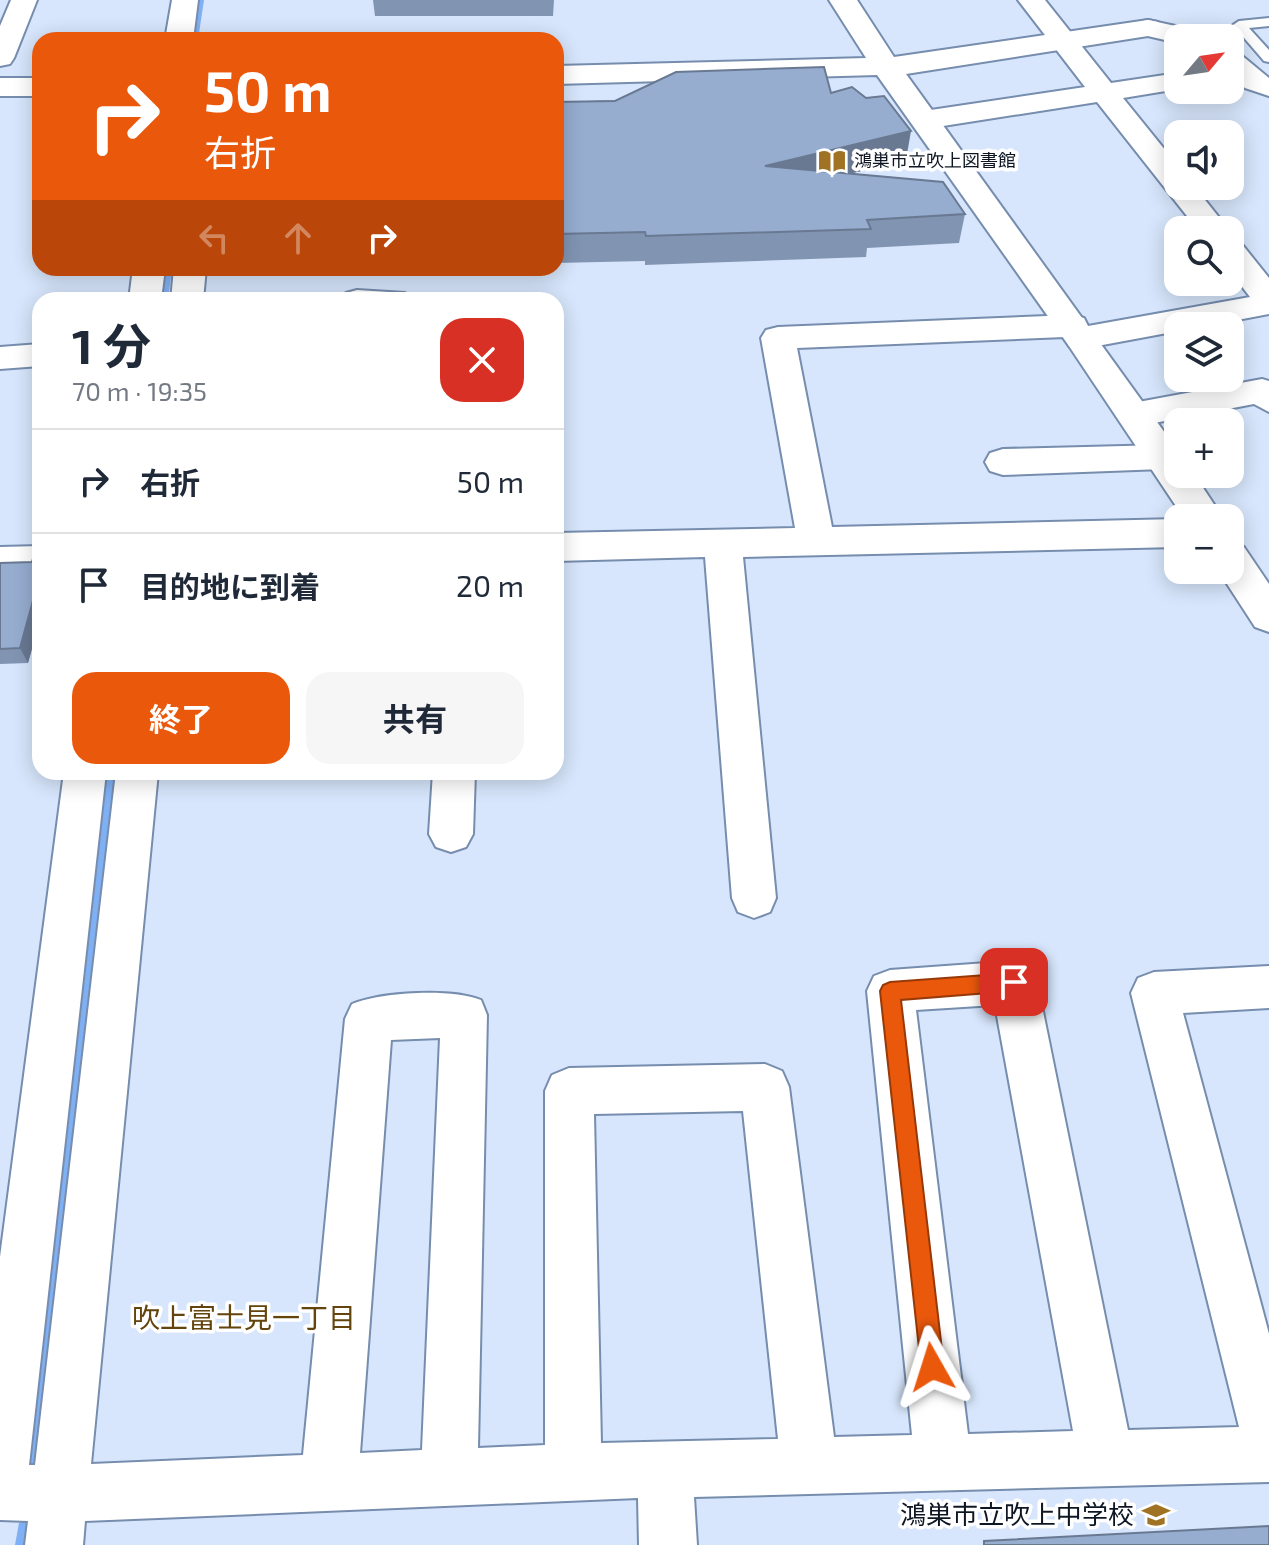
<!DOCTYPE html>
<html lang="ja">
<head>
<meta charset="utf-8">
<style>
  :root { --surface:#fff; --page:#f6f6f7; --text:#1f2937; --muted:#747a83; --line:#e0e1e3; --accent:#ea580c }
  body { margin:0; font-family:"Exo 2","Noto Sans JP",sans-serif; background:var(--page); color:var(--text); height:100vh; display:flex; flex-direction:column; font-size:30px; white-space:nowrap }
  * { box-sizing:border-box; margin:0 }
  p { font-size:26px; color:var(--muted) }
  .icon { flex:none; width:44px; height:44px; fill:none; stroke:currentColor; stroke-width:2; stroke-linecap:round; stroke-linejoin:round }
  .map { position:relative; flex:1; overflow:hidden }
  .sheet { position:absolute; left:32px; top:292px; width:532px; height:488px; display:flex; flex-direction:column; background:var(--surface); border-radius:24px; box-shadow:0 4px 20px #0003 }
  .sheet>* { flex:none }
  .top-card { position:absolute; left:32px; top:32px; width:532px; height:244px; border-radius:24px; box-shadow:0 4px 20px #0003; background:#ea580c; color:#fff; overflow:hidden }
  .needle { width:52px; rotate:61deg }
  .fabs { position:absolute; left:1164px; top:24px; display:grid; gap:16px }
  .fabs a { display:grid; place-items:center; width:80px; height:80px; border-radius:16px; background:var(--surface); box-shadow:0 4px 20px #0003; font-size:40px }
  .pin { position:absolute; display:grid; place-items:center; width:68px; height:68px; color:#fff; margin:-34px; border-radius:16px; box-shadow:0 4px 12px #0006 }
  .me { position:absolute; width:88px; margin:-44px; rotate:354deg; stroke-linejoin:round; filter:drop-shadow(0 0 6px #0008) }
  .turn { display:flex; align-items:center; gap:28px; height:168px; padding:0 40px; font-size:36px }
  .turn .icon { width:104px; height:104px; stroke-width:2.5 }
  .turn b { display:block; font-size:56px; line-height:68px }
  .lanes { display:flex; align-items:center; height:76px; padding:0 40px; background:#0003; justify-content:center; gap:40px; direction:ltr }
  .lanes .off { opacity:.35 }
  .round { display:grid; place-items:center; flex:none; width:84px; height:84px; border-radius:24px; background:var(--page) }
  .headline { display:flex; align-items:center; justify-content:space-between; height:136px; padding:0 40px }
  h1 { font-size:48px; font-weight:700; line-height:60px }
  .cta { display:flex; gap:16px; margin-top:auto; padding:16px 40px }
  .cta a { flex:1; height:92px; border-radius:24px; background:var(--accent); color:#fff; font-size:32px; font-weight:700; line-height:92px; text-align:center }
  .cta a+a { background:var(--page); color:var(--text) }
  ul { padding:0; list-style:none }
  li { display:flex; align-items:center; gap:24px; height:104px; padding:0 40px; border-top:2px solid var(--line) }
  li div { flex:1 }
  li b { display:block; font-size:30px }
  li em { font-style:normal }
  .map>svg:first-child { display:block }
</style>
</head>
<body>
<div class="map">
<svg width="1269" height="1545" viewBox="0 0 1269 1545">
  <rect width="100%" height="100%" fill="#d7e6fc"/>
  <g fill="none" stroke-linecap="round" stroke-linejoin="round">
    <path fill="#80b0f4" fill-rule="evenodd" d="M196,0H204L198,40H190Z
      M162,268H172L168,300H158Z
      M104,772H116L40,1459L38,1465L32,1467L26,1465L24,1459Z
      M25,1521L31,1523L33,1529L31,1545H15L19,1523Z"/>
    <g stroke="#768dae" stroke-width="4">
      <path id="lane" d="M1269,18V26L1249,28L1269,50V62L1264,61L1233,25L1239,21Z"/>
    </g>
    <g stroke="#768dae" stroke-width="4">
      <path id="street" d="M11,0H37L14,58L10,64L0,66V26Z
        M172,0H198L193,40H165Z
        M1018,0H1045L1111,83L1178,73V89L1123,98L1178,166V186H1194L1229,230H1198L1097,102L924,129L914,126L910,120L914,114L924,111L1085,87Z
        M1148,20L1203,32L1206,38H1178V43L1139,34L1135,28L1139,22Z
        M1230,52L1240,54L1269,78V96L1245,88L1230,74Z
        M1230,240L1241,243L1269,278V314L1206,326H1178V331L1081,349L1069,346L1065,337L797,348L832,527L1178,519V547L743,557L776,898L770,912L754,918L738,912L732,898L705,557L556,561V533L795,528L761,338L766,330L778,327L1072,315L1084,318L1088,326L1250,297L1230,271Z
        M133,268H165L161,300H129Z
        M174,268H206L203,300H171Z
        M357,290L405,293L410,300H341L346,293Z
        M40,344V366L0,369V347Z
        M1262,379L1269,381V412L1254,404L1133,427L1121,423L1116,415L1121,407L1133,403Z
        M1163,445L1176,448L1178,452L1176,466L1163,469L1003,475L990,471L985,462L990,453L1003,449Z
        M40,546V574L0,575V547Z
        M64,772H106L29,1465H35L116,772H158L91,1464L303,1455L345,1019L352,1004C382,992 451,988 481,1000L487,1015L478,1448L545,1445V1091L552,1075L569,1068L765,1064L782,1071L789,1087L834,1437L912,1435L867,991L874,976L890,970L1014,961L1030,967L1037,982L1128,1430L1239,1427L1131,993L1138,978L1154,972L1269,966V1008L1183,1013L1269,1334V1482L694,1497L697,1545H639L638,1498L85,1521L83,1545H25L28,1521L0,1520V1257ZM995,1005L1073,1431L968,1434L916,1010ZM440,1038L422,1450L360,1453L391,1040ZM743,1111L778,1439L601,1443L594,1114Z
        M433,772H475L473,834L466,847L451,852L436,847L429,834Z"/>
    </g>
    <g stroke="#768dae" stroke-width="4">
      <path id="secondary" d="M829,0H857L894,57L1148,20L1158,22L1162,28L1158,34L1148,36L906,74L1178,451V474H1194L1223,518H1184L1069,346L877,75L556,84V66L866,58Z
        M0,78H40V96H0Z
        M1230,542L1244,547L1269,584V632L1255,627L1218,570H1230Z"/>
    </g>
    <use href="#lane" fill="#fff" fill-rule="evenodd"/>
    <use href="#street" fill="#fff" fill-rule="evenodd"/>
    <use href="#secondary" fill="#fff" fill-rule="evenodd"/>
  </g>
  <path fill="#8195b3" d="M373,0H554L553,16H375Z
    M831,93L906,160L849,174L965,214L959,243L867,248L866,257L645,265V261L556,263V102Z
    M40,552V620L28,663L0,664V563L32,562Z"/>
  <path fill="#697992" d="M911,131L906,160L763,195L765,166Z
    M40,575V620L28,663L20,648Z"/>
  <path fill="#96add0" stroke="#697992" stroke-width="2" d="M824,67L831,93L852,87L866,98L884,96L911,131L765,166L943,182L965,214L867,220L871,229L646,236L645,232L556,234V102L615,101L676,72Z
    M35,552H40V575L20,648L0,649V563L32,562Z
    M1269,1526V1545H984V1541Z"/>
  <path fill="#ea580c" stroke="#983908" stroke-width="2" d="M1014,973L1021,975L1024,982L1021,988L1014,991L901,1000L944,1367L941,1375L932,1379L924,1375L921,1367L880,991L883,985L890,982Z"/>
  <defs>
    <g id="library-bare" transform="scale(2.16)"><path d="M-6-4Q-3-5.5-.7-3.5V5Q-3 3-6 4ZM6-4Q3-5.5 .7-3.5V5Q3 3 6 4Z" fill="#a07324" stroke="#fff" stroke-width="2.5" paint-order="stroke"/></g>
    <g id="school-bare" transform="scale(2.16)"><path d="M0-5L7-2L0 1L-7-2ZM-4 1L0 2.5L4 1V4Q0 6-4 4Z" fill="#a07324" stroke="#fff" stroke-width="2.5" paint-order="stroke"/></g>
  </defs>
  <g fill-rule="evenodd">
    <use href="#library-bare" x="832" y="161"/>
    <use href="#school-bare" x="1156" y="1515"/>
  </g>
  <g text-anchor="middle" stroke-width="7" stroke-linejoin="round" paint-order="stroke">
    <g font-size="18" fill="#0d1622" stroke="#fff" text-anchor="start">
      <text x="854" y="167">鴻巣市立吹上図書館</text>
    </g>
    <g font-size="26" fill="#0d1622" stroke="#fff" text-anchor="end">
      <text x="1134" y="1524">鴻巣市立吹上中学校</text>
    </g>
    <g font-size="28" fill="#63440c" stroke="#fff">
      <text x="244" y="1328">吹上富士見一丁目</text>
    </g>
  </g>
</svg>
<div class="fabs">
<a><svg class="needle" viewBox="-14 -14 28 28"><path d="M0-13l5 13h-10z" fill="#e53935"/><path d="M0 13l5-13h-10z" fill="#747a83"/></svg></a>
<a><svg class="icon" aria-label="sound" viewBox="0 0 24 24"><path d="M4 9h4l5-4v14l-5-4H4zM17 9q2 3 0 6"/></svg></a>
<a><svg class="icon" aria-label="search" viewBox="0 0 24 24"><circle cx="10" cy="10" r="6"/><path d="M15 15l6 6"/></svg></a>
<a><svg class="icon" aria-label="layers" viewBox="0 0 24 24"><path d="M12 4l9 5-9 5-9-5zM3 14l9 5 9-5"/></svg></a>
<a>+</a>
<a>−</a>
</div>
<div class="pin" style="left:1014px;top:982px;background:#d93025"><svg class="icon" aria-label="arrive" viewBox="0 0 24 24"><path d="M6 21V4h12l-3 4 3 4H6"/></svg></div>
<svg class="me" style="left:932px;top:1367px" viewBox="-20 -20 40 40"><path d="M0-17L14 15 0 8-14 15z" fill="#ea580c" stroke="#fff" stroke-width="4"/></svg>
<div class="top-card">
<div class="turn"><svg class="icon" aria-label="right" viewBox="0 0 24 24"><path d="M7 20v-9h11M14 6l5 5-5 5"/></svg><div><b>50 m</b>右折</div></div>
<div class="lanes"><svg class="icon off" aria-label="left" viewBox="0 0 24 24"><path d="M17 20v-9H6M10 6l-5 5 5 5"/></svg><svg class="icon off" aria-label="ahead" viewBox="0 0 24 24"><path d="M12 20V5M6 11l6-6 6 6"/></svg><svg class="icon" aria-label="right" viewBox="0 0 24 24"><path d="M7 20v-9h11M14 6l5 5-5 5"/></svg></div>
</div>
<section class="sheet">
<div class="headline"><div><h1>1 分</h1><p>70 m · 19:35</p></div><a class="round" style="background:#d93025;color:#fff"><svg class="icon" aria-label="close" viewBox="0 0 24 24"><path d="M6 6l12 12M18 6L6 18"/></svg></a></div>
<ul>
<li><svg class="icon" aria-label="right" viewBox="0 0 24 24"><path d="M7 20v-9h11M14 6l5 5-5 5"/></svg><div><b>右折</b></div><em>50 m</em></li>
<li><svg class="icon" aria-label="arrive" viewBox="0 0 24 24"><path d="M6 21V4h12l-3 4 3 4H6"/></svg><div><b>目的地に到着</b></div><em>20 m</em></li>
</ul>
<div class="cta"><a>終了</a><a>共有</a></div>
</section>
</div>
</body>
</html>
